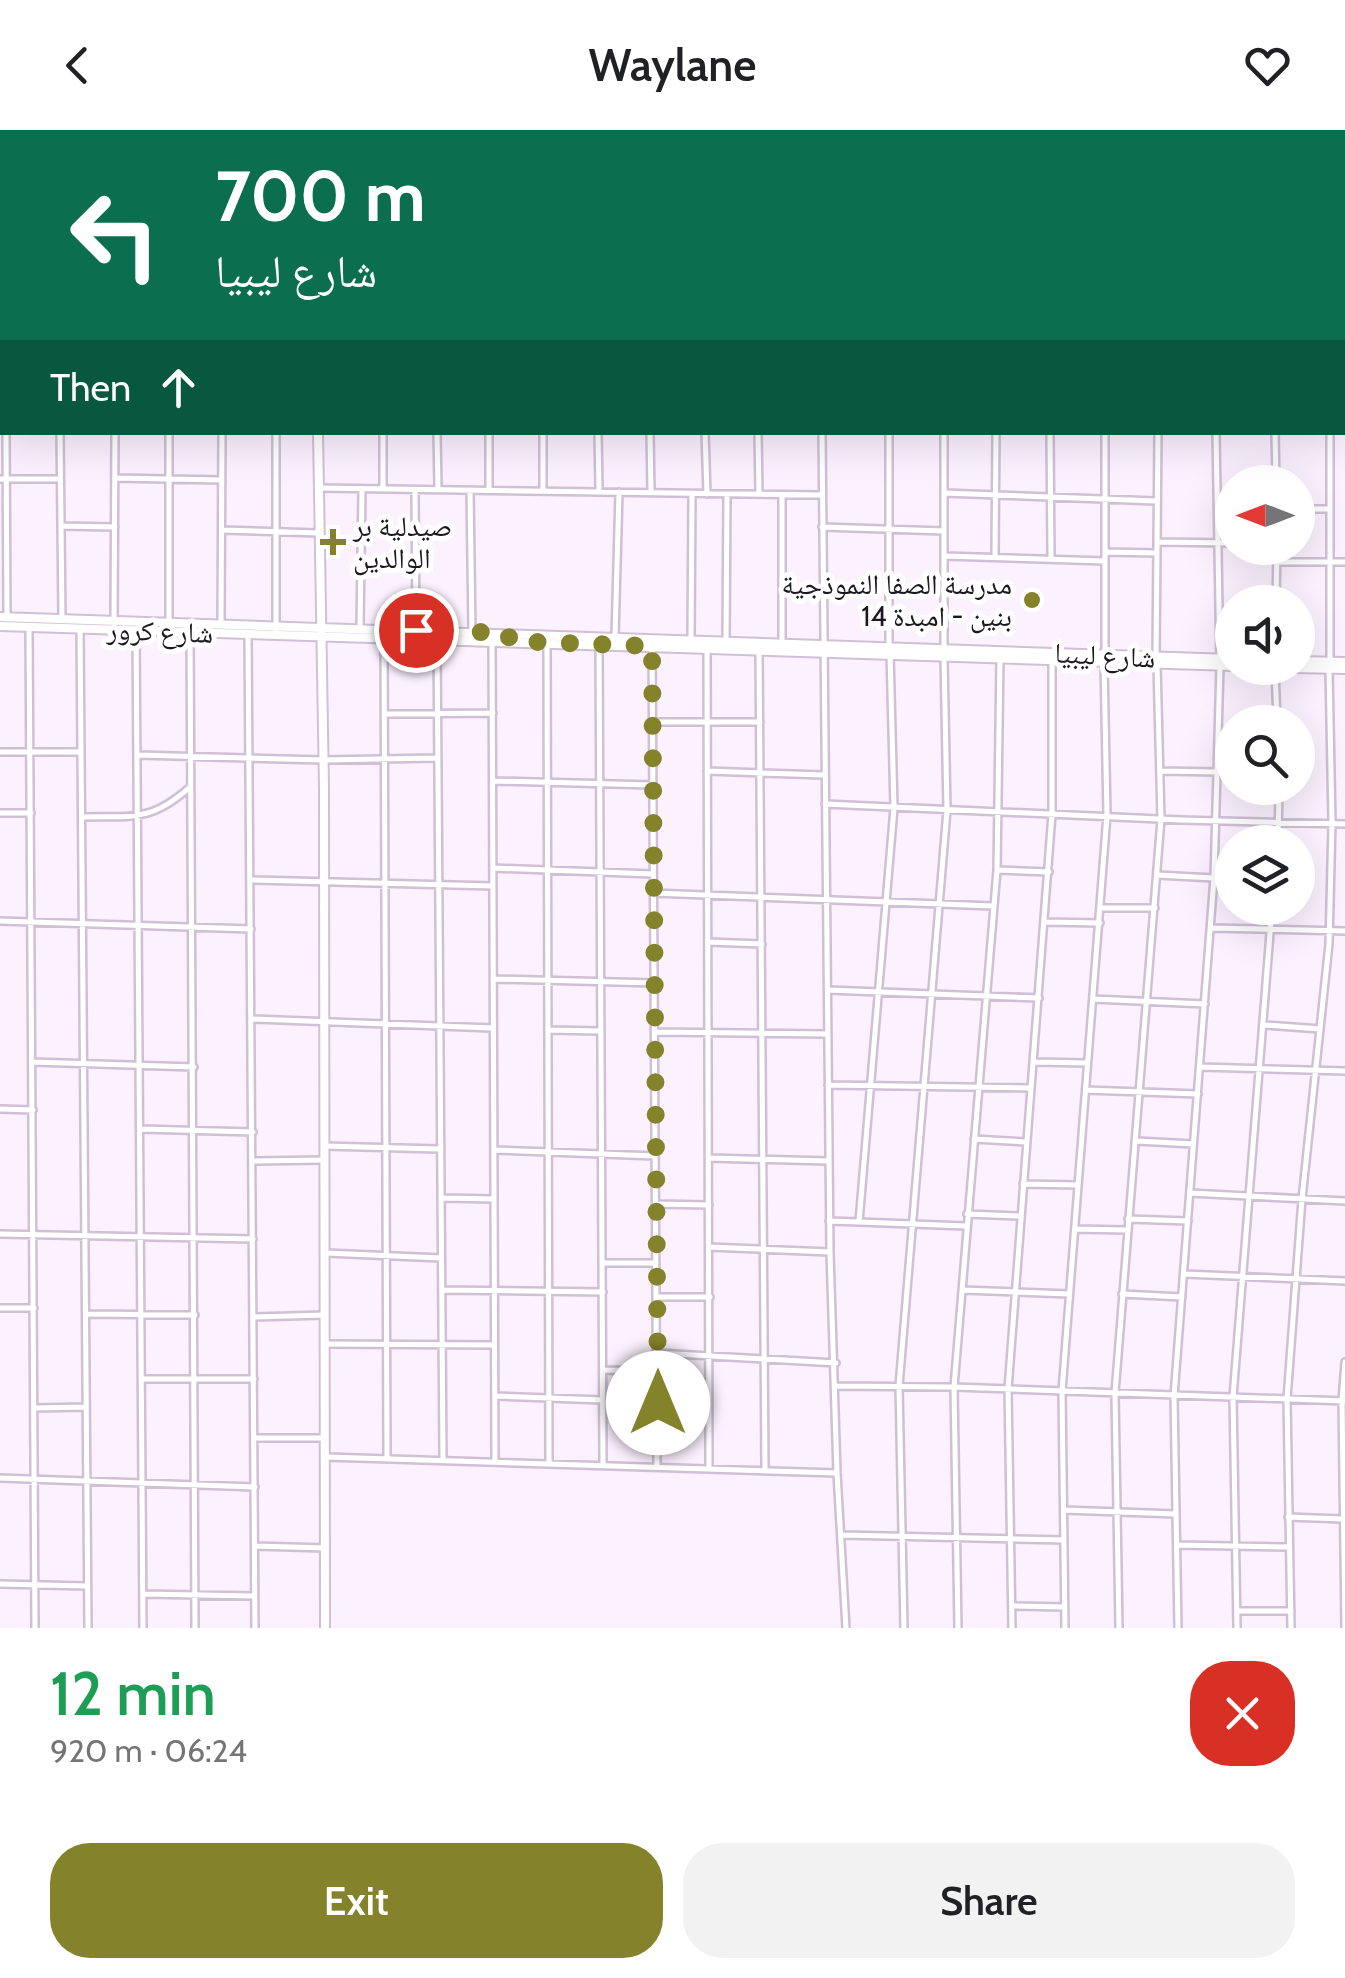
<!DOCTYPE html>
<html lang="en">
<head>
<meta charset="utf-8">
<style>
  :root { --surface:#fff; --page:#f2f2f2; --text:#202124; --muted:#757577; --accent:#84822b }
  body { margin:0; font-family:Cabin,"Noto Naskh Arabic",sans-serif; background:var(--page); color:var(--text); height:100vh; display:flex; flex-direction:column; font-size:38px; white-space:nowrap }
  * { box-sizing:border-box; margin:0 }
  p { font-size:32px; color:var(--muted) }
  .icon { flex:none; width:55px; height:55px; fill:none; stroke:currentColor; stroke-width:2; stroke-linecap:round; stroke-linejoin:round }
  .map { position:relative; height:1498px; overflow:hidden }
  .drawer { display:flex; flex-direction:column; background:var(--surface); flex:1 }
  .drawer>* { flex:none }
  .banner { position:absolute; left:0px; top:0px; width:1345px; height:305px; box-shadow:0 10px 40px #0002; background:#0b6e4f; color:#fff; overflow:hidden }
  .needle { width:65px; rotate:270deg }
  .controls { position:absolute; left:1215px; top:335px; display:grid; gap:20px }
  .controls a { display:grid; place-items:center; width:100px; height:100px; border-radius:50%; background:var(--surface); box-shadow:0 10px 40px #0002; font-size:50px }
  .pin { position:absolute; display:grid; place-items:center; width:85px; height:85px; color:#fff; margin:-42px; border:5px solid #fff; border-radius:50%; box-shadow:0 2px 10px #0007 }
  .me { position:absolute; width:110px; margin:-55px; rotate:0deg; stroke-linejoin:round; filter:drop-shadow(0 0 8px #0008) }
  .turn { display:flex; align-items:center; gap:35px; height:210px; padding:0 50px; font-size:45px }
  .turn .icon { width:130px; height:130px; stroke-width:2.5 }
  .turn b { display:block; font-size:70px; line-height:85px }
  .then { display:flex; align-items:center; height:95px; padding:0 50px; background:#0003; gap:20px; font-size:38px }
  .round { display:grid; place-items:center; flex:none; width:105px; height:105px; border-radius:40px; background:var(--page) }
  .summary { display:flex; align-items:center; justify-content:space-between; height:170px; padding:0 50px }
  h1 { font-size:60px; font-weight:600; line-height:75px; color:#1e9e55 }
  .primary-button { display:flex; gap:20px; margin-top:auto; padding:20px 50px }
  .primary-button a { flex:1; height:115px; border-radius:40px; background:var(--accent); color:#fff; font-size:40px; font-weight:600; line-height:115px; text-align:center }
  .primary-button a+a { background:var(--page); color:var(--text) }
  header { display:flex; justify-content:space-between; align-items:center; height:130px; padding:0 50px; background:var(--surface); font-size:45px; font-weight:600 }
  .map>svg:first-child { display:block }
</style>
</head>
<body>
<header><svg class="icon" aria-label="back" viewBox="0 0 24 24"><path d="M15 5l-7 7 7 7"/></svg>Waylane<svg class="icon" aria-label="heart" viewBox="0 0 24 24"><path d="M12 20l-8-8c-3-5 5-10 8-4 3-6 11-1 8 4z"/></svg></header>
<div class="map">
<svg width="1345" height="1498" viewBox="0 0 1345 1498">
  <rect width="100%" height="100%" fill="#fcf1ff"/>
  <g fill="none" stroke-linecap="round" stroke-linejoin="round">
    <g stroke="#d0c0d6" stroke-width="10">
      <path id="street" d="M198,0V2
        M251,0V2
        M381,0V2
        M542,0V2
        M596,0V2
        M650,0V2
        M703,0V2
        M757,0V2
        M820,0V2
        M890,0V2
        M1001,0V2
        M36,2V0
        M90,2V0
        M144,2V0
        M435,2V0
        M490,2V0
        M945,2V0
        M1059,2V0
        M1119,2V0
        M1168,2V0
        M1221,2V0
        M1278,2V0
        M1337,2V0
        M0,53H2
        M1342,102H1345
        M0,131H2
        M1342,196H1345
        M0,240H2
        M1342,273H1345
        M6,302L7,487
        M60,302L62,489
        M169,302V492
        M276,302V499
        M383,302V358
        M437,302L438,359
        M489,302V359
        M598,302L599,359
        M650,302L651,362
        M705,302L707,364
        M758,302L759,364
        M822,302L830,1122L837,1343L846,1498
        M889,302V517
        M944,302V519
        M1050,302L1051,428
        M1275,302L1276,352
        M115,348L222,350
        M0,349H60
        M319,358L821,365
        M415,360L416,500
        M470,360L472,502
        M543,360V302
        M944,363L1156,371
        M782,365V512
        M1298,379H1329
        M61,396L115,397
        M822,397L944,401
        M222,400L319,403
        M1157,412L1232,413
        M1105,422L1157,423
        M945,426L1105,431
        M995,426L996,302
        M1277,432H1345
        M1276,472L1277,418
        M114,490L115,302
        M221,493L222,302
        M29,497L35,1498
        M80,498L88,1498
        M360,498L362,359
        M136,500L143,1498
        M190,502L195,1498
        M248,503L255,1498
        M615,507L619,362
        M384,508L387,1329
        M437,509L443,1331
        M492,510L495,1332
        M691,510L692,364
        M726,511L727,364
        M547,512L549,1334
        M599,514L603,1335
        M652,515L657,1337
        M707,518L709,1339
        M759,519L765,1340
        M890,523L894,678L859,1092L966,1096
        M1105,525V302
        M1156,527L1158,302
        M1330,531V302
        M1275,538L1277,592
        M384,584L493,583
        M653,592H760
        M0,622H81
        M138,625L323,630L436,628
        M707,641L824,645
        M1162,641L1217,642
        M494,651L653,655
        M825,674L1181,690L1345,694
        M0,683H31
        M83,687C132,686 151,692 190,657
        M1278,712L1279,658
        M493,738L653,744
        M997,740L1049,742
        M1157,745L1214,748
        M252,750L493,756
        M653,763L993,776
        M1101,778H1155
        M0,791L251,799
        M1045,792L1100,793
        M1211,798L1345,801
        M708,812L762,814
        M494,849L656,853
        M828,860L1039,868
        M1093,869L1205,874
        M252,889L492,898
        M1265,895L1320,899
        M548,900L600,901
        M656,902L828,904
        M32,932L194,937
        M1034,932L1086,933
        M1200,937L1345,941
        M828,955L1030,958
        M1086,960L1198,964
        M0,979L33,980
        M141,999L253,1002
        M974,1009L1026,1012
        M1137,1011L1193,1014
        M324,1016L439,1019
        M494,1020L655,1026
        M709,1028L828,1031
        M253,1031L324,1030
        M1023,1054L1078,1055
        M1190,1063L1345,1071
        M442,1068L494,1069
        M657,1074L709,1075
        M967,1084L1021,1086
        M1128,1089L1188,1091
        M829,1091L859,1092
        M1075,1099L1127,1100
        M0,1104L253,1109
        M709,1117L830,1122
        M326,1123L441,1128
        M604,1133H656
        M1185,1144L1345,1151
        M442,1160L603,1162
        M962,1160L1069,1164
        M1122,1164L1182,1167
        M656,1167H710
        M0,1178H34
        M86,1184L195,1185
        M253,1187L325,1185
        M327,1214L494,1215
        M657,1223L836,1233
        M604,1240L657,1241
        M143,1249H254
        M836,1256L954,1257L1345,1271
        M496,1266L602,1270
        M34,1278L86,1277
        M255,1308H323
        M326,1327L837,1343
        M0,1348L255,1357
        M1064,1380L1176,1384
        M1288,1387L1342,1389
        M842,1405L1064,1410
        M1177,1415L1288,1417
        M255,1416L326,1418
        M0,1454L87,1456
        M143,1464L255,1466
        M1012,1476L1064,1477
        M1237,1481H1291
        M904,1498L899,1256L947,680L944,528
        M958,1498L954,1257L997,740L1000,528
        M1012,1498L1008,1259L1052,684V530
        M1065,1498L1062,1261L1107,685L1104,533
        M1119,1498L1115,1263L1161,689L1157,535
        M1178,1498L1174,1266L1214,748L1220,536L1216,302
        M1237,1498L1233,1267L1272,778
        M1291,1498L1287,1269L1302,1069L1329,814L1332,693L1329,539
        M1345,1498L1342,1271L1345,1232"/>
    </g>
    <g stroke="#d0c0d6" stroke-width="12">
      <path id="secondary" d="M317,0V2
        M318,302L324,659L325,1498
        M0,487L1232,529
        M0,496L1232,536
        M1298,531L1345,532
        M1291,538L1345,539"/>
    </g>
    <use href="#street" stroke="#fff" stroke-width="5"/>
    <use href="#secondary" stroke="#fff" stroke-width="8"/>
  </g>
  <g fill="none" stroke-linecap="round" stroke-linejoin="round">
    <path stroke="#84822b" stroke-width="18" stroke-dasharray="0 32.4" d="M416,500L509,503V511L652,516L658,1273"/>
  </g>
  <g fill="#84822b" stroke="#fff" stroke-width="4">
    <path d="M328 397h10v10h10v10h-10v10h-10v-10h-10v-10h10z"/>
    <circle cx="1032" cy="470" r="10"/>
  </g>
  <g text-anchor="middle" stroke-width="10" stroke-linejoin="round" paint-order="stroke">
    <g font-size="28" fill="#1d171f" stroke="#fff" text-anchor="start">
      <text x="353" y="406">صيدلية بر<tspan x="353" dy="32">الوالدين</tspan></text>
      <text x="1012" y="464" text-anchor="end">مدرسة الصفا النموذجية<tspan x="1012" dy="32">بنين - امبدة 14</tspan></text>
    </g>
    <g font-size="28" fill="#1d171f" stroke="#fff">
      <text transform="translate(160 501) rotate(2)" y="10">شارع كرور</text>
      <text transform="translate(1105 525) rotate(3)" y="10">شارع ليبيا</text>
    </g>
  </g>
</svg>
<div class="controls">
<a><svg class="needle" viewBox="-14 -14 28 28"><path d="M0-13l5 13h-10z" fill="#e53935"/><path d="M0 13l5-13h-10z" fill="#757577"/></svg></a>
<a><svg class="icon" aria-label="sound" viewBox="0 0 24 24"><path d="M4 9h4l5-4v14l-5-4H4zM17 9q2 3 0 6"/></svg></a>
<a><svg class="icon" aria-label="search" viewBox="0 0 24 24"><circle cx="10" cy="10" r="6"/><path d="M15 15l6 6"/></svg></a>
<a><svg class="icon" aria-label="layers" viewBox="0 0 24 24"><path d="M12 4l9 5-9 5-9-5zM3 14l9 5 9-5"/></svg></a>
</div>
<div class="pin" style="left:416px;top:500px;background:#d93025"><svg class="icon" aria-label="arrive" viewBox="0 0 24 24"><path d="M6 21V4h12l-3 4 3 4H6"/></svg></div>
<svg class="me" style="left:658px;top:1273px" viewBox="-20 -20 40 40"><circle r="19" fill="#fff"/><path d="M0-13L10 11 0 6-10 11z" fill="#84822b"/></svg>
<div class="banner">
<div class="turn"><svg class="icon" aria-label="left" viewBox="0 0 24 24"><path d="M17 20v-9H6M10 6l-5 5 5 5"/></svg><div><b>700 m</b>شارع ليبيا</div></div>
<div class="then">Then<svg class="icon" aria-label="ahead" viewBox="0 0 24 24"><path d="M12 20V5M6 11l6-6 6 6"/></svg></div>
</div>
</div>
<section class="drawer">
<div class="summary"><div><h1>12 min</h1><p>920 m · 06:24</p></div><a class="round" style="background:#d93025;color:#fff"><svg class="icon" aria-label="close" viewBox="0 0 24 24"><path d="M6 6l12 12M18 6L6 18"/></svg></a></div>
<div class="primary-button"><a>Exit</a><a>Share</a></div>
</section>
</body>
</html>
